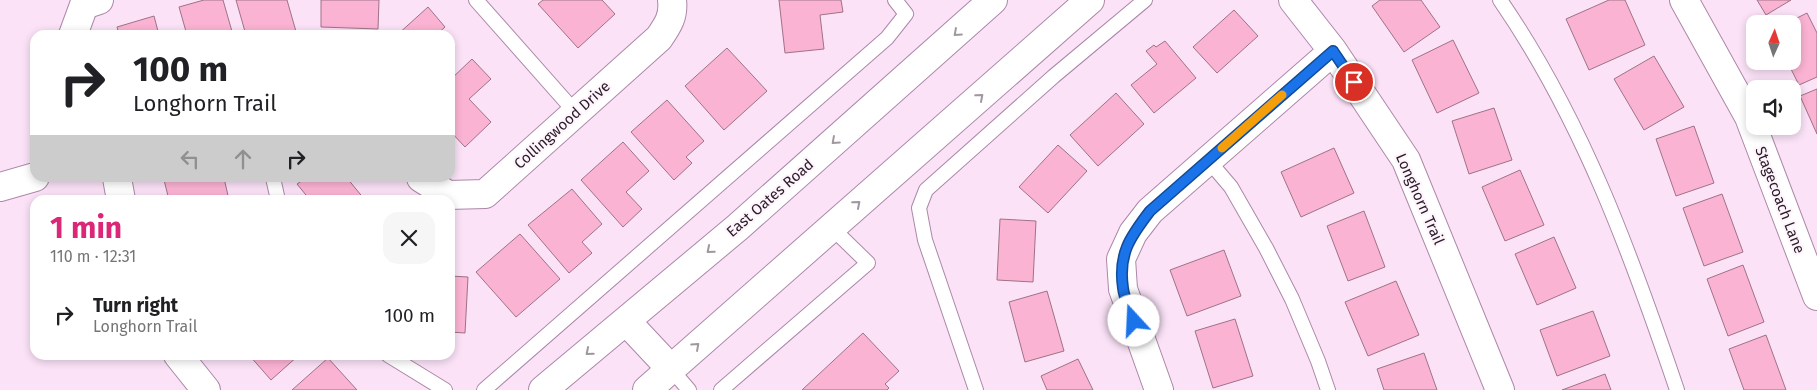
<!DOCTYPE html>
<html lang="en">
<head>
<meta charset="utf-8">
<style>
  :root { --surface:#fff; --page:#f6f6f6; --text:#202124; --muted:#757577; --accent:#db2777 }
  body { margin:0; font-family:"Fira Sans",sans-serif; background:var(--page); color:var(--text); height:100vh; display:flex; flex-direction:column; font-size:19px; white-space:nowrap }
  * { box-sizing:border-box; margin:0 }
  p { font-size:16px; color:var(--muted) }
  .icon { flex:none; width:28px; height:28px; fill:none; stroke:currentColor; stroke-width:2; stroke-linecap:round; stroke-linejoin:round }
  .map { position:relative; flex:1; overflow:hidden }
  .panel { position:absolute; left:30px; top:195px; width:425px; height:165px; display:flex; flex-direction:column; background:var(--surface); border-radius:15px; box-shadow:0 2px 8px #0003 }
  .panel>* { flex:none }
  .top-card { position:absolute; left:30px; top:30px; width:425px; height:152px; border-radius:15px; box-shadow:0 2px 8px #0003; background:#fff; color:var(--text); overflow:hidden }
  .needle { width:32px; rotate:3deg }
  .fabs { position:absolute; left:1746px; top:15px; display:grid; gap:10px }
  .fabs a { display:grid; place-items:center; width:55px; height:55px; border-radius:10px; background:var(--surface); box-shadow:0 2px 8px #0003; font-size:25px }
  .pin { position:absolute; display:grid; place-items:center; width:42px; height:42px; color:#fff; margin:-21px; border:2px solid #fff; border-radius:50%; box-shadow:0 1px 5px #0007 }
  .me { position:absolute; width:55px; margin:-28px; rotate:340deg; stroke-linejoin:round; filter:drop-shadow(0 0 4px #0008) }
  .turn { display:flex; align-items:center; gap:18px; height:105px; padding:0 20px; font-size:22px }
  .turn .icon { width:65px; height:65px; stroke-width:2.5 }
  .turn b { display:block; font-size:35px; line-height:42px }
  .lanes { display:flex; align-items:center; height:48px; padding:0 20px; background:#0003; justify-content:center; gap:25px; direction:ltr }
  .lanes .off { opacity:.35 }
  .round { display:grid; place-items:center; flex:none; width:52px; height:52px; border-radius:15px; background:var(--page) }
  .summary { display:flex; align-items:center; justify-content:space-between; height:85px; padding:0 20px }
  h1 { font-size:30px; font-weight:700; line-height:38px; color:var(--accent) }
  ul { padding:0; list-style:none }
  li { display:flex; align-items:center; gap:15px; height:70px; padding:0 20px }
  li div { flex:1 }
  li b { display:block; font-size:19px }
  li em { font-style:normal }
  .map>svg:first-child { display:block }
</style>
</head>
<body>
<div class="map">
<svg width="1817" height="390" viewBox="0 0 1817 390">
  <rect width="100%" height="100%" fill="#fbe2f7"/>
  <path fill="#fbb3d3" stroke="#9f7286" d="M204,0H223L233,35H187L179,7Z
    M236,0H287L297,35H246Z
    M321,0H379L378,29L321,27Z
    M543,0H602L615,14L578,48L538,4Z
    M779,0H841L843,12L820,15L824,49L785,53Z
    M1380,0H1421L1440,27L1404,52L1372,6Z
    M1609,0H1625L1645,45L1589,70L1566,19Z
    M1757,0H1791L1766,15Z
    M428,7L445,27L436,35H397Z
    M1234,10L1258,36L1217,73L1193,47Z
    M1807,13L1817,33V77L1799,85L1787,61H1792V24H1785Z
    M154,16L159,35H119L117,27Z
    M1453,40L1479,93L1437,113L1412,60Z
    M1165,41L1196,78L1154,113L1131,85L1157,64L1146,51L1154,45L1156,47Z
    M727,48L767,91L724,130L685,86Z
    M1654,56L1684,107L1644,130L1614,79Z
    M472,59L491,79L469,99L491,122L465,147L450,131V80Z
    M1817,89V134L1800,96Z
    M1116,93L1144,124L1098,166L1070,135Z
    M667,100L704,141L686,157L692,163L674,180L631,132Z
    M1494,108L1512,160L1469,174L1452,121Z
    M1694,126L1714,183L1676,196L1656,139Z
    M623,142L649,171L626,192L642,209L623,227L581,180Z
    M1058,145L1087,171L1048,213L1019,187Z
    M1334,148L1354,193L1301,217L1281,172Z
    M1520,170L1544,225L1505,241L1482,187Z
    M176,178H224L229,200H169L164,180Z
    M306,178H347L365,200H310L297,184Z
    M572,189L602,224L582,242L592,253L569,273L528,225Z
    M1722,194L1743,252L1704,266L1683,208Z
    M1364,211L1385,267L1348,281L1327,226Z
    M1000,219L1036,221L1033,282L997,280Z
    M520,234L560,279L516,317L476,272Z
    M1554,237L1576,288L1537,305L1515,254Z
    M1224,250L1241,296L1187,316L1170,270Z
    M1743,265L1764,322L1728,336L1707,279Z
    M450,276L468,277L465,333L450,332Z
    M1396,281L1419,335L1368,356L1345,302Z
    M1047,291L1064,351L1025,362L1009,302Z
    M1593,311L1610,356L1557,376L1540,330Z
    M1235,319L1253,376L1213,388L1195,331Z
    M863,333L899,371L885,384L889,388L887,390H802Z
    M1766,335L1786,390H1744L1729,349Z
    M1424,353L1437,390H1384L1377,369Z
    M249,355H299L271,380Z
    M328,358L357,390H292Z
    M1078,359L1093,390H1047L1041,376Z
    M1605,374L1611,390H1562Z"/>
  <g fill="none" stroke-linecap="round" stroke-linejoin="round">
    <g stroke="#ac88a8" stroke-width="16">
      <path id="lane" d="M476,0L576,113
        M1500,0C1582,119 1631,254 1677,390
        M1208,160L1231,187L1266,248L1292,299L1318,361L1328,390
        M273,178L278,200
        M388,355L445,390
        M671,369L689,390
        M484,390L887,38L906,14L895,0
        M721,390L868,263L831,227
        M976,390L925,240L919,208L926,190L1054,76L1145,0"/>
    </g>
    <g stroke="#ac88a8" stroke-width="30">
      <path id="street" d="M1293,0L1333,51L1406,160L1500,390
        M1684,0L1749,117L1817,296
        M73,35L84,5L99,0
        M117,178L121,200
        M421,178L448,195L485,194L659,38C668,25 674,16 672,0
        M0,187L35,177
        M178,355L206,390
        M1159,390L1123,289L1121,259L1133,233L1150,211L1333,51"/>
    </g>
    <g stroke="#ac88a8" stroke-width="30">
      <path id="secondary" d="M626,321L671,369
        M543,390L738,227L993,0
        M647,390L1090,0"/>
    </g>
    <use href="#lane" stroke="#fff" stroke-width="14"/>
    <use href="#street" stroke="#fff" stroke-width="28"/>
    <use href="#secondary" stroke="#fff" stroke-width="28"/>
  </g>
  <defs><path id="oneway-chevron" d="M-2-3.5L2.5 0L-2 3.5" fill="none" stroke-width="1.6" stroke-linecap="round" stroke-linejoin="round" transform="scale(1.25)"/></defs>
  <g stroke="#9f989e">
    <use href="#oneway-chevron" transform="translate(957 33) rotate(138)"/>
    <use href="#oneway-chevron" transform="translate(980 97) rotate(-41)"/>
    <use href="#oneway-chevron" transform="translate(835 141) rotate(138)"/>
    <use href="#oneway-chevron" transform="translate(857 204) rotate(-41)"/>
    <use href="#oneway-chevron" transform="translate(710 250) rotate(140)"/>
    <use href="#oneway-chevron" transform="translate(696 346) rotate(-42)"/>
    <use href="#oneway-chevron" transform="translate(589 352) rotate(140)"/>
  </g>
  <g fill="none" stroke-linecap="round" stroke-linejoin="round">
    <g stroke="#114b97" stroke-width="12">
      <path id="route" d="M1134,321C1131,311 1124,299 1123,288C1118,254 1130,237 1150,211L1333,51L1354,82"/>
    </g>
    <use href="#route" stroke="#1a73e8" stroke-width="9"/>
    <path stroke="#f59e0b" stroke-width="9" d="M1222,148L1282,95"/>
  </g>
  <g text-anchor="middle" stroke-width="4.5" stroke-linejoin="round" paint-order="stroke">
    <g font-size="15" fill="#291b27" stroke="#fef5fc">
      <text transform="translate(562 125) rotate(-42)" y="5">Collingwood Drive</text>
      <text transform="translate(770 198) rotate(-41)" y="5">East Oates Road</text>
      <text transform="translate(1420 199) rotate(66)" y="5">Longhorn Trail</text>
      <text transform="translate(1780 200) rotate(69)" y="5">Stagecoach Lane</text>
    </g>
  </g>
</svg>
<div class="fabs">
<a><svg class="needle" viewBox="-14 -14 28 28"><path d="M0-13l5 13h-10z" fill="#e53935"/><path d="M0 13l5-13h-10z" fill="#757577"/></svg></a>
<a><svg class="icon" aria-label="sound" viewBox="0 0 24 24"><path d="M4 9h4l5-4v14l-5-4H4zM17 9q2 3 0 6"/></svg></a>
</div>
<div class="pin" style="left:1354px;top:82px;background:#d93025"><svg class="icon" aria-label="arrive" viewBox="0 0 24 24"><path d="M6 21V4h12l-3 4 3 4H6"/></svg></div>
<svg class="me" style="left:1134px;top:321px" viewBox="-20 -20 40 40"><circle r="19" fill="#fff"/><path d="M0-13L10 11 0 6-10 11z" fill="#1a73e8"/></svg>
<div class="top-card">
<div class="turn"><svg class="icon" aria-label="right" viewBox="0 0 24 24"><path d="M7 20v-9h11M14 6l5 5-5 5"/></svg><div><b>100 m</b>Longhorn Trail</div></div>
<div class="lanes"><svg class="icon off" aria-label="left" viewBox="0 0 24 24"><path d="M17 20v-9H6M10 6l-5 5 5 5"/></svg><svg class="icon off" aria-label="ahead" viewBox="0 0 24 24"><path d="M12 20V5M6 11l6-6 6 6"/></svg><svg class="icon" aria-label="right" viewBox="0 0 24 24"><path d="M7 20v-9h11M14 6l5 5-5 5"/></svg></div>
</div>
<section class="panel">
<div class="summary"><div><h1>1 min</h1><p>110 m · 12:31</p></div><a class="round"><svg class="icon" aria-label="close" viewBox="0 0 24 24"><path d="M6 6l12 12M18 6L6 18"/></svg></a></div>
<ul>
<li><svg class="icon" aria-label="right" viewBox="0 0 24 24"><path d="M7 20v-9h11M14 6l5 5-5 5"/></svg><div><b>Turn right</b><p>Longhorn Trail</p></div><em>100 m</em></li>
</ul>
</section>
</div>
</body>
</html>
